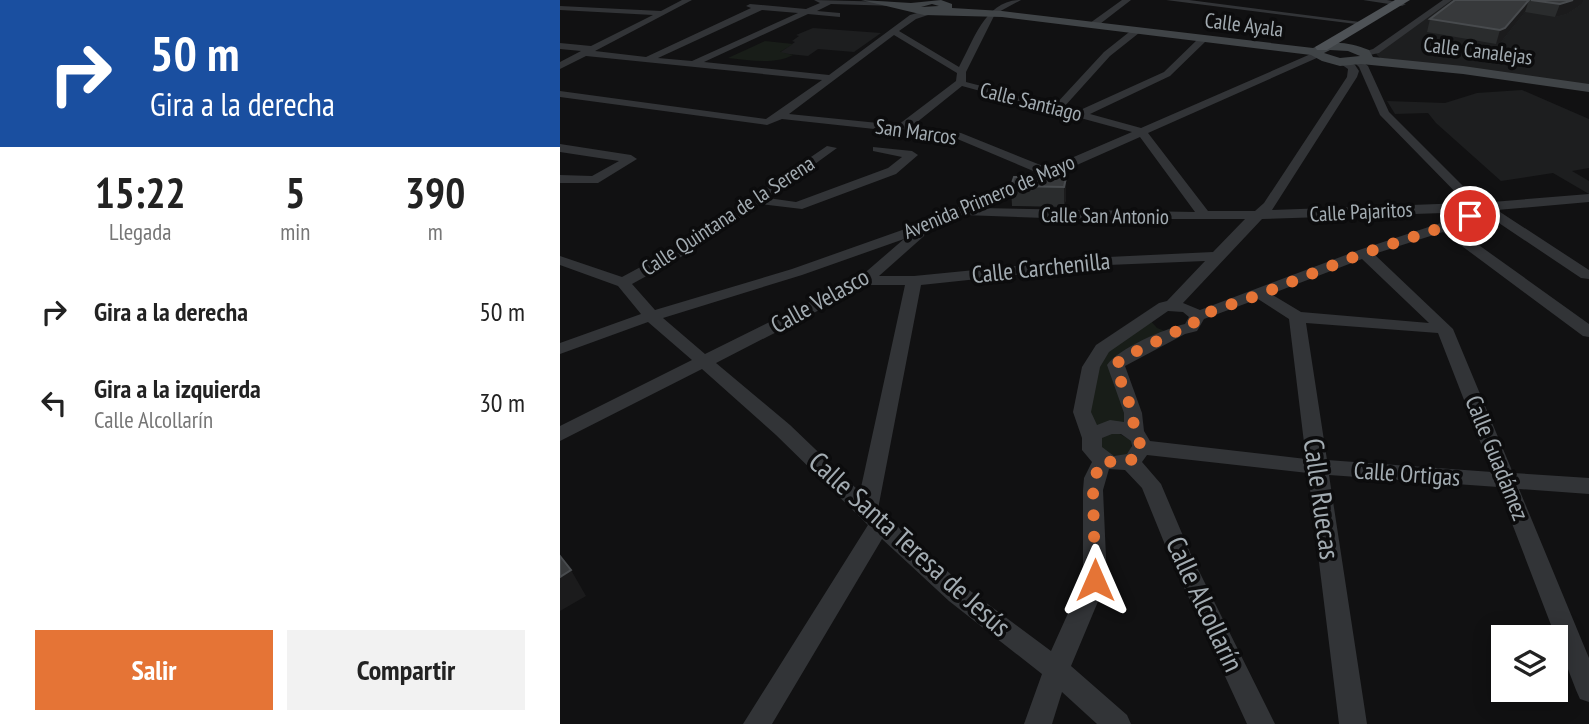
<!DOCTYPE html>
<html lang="es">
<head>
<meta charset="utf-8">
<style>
  :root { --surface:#fff; --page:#f2f2f2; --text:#222; --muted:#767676; --accent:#e57436 }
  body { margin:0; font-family:"PT Sans Narrow",sans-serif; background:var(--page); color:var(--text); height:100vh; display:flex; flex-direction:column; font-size:26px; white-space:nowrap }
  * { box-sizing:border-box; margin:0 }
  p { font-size:23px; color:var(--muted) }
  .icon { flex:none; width:38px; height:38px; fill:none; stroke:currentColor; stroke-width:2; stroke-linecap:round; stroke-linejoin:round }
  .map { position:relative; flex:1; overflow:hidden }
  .details { display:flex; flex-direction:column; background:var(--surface); width:560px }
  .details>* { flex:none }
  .banner { background:#1a4fa0; color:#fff; overflow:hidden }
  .tools { position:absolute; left:931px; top:625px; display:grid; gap:14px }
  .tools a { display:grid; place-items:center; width:77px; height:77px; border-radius:0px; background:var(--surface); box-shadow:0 4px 18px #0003; font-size:35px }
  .pin { position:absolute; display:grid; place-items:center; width:60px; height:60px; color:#fff; margin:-30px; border:4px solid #fff; border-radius:50%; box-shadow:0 2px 7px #0007 }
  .me { position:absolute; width:77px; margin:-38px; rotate:0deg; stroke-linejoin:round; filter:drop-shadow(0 0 5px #0008) }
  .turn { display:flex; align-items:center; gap:24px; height:147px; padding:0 35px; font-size:32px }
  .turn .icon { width:91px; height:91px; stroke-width:2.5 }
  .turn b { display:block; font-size:49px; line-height:60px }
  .eta { display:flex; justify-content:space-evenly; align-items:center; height:119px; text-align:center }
  .eta b { font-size:42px; font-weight:700; line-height:49px }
  .primary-button { display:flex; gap:14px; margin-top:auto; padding:14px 35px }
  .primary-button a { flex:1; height:80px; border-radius:0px; background:var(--accent); color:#fff; font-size:28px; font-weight:700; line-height:80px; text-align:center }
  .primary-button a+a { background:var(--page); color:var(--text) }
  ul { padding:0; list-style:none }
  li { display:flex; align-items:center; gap:21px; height:91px; padding:0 35px }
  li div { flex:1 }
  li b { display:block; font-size:26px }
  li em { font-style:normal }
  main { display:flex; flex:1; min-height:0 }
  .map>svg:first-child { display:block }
</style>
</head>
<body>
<main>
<section class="details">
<div class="banner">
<div class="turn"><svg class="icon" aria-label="right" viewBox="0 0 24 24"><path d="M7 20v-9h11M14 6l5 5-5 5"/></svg><div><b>50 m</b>Gira a la derecha</div></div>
</div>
<div class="eta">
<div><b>15:22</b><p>Llegada</p></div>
<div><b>5</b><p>min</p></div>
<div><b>390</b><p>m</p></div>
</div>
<ul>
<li><svg class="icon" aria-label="right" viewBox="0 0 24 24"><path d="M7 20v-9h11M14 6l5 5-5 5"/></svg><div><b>Gira a la derecha</b></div><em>50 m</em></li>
<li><svg class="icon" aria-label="left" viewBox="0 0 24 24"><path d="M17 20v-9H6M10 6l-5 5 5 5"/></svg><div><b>Gira a la izquierda</b><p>Calle Alcollarín</p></div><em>30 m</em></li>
</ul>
<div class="primary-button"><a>Salir</a><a>Compartir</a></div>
</section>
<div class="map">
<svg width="1029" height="724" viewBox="0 0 1029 724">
  <rect width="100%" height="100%" fill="#111112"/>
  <path fill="#1d1e1f" d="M888,0H1029V88L820,58L817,55L816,53Z
    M253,28L321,33L294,52L258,49L248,56L219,53L235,42L232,41L239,36L236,35Z
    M962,90L1029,119V168L1012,171L1029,181V194L993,173L941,181L876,123L868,113L835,114L827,101L885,103L917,93Z"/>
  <path fill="#181d18" d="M205,41L233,44L220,52L233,55C214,65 190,60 168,58Z
    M591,321L597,328L610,333L562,354L572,428L532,430C527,406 531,368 549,350C561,339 578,330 591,321Z
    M558,433L572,441L570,453L561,457L544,454L539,440L547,434Z"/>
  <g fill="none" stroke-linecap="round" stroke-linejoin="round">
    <path fill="#323437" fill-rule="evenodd" d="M122,0H132L35,51L86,57L191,8L186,6L190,4L246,9L260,3L254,0L334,2L337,6L271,4L257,11L280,13V17L248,14L144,62L269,75L350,15L371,9L374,13L356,19L339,31L399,67C414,40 425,0 461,0L435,14L406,72V82L495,105L544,52L573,29H579V33L550,56L504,107L518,111L604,72L640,37H646V41L610,76L530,114L581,128L753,53H759V57L588,133L648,211H695L704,203L787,77L788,69L778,62L783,59L795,65L799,71L797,77L712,210L906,203L820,115L799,67L793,61L798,58L808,66L829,112L920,203L1029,194V202L937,210L1029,270V279L1021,278L927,215L895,228L1029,324V337L1023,336L883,232L814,254L893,329L953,473L1029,478V494L959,489L1029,658V702L1020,699L1016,690L938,487L769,475L807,724H779L748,473L587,455L582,462L601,484L632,557L715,724H687L610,557L582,488L565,470L549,469L543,490L547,580L511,666L567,715L571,724H537L502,692L492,724H464L482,674L389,601L322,539L212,724H183L308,525L216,435L142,369L0,441V426L132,360L88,322L0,354V343L81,314L58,286L0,265V256L62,277L127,242L267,146L277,148L208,198L236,202L328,168L342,157L313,151V147L352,151L358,155L336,174L242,209L199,204L137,248L72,284L95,310L232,269L362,223L478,173L395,138L343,133L338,134L333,131L222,119L207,125L0,97V91L206,119L262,80L26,56L0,69V62L21,51L0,49V43L31,46L93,15L0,10V6L101,11ZM202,10L238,13L132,61L98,58ZM334,35L397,73L396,81L338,125L229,114ZM402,86L572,132L488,168L401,133L351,127ZM580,137L635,212L420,208ZM914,212L799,250L640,310L623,303L702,219ZM404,215L514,219H685L653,252L548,257L354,276H319L364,236L365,231ZM344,239L300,277L145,354L103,318L242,275ZM802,259L869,323L741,312L711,294ZM645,261L607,301L599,303L536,345L522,367L513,412L522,438V450L532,462L524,478L523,490V580L491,651L405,587L318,509L361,285L548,265ZM308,285H345L300,492L230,425L156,363ZM698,299L729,319L746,459L590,441L584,431L582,413L565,366L625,334L637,331L644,319ZM608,311L623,312L629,317L625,324C604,329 559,348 547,365L564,413V422L550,420L537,425L531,412L540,367L549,352ZM746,323L878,333L932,472L767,460ZM552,434H561L571,441L572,446L567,454L554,456L542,447V438Z
      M562,0H571L536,27H530V23Z
      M606,0H629L808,23L804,25Z
      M803,0H827L846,4L842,6Z
      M883,0H892L819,53L805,56L800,53L813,49Z
      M0,144L71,155L77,159L38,183H0V175L32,176L59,161L0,152Z"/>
    <path fill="#404447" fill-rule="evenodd" d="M301,0L351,3L381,0L392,4V8L442,11L753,48C773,39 790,43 809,50L813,57L903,66L1029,84V92L903,74L801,64L780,66L762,61L751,55L442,17L364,15ZM372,4L379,6L361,7ZM770,50L788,51L800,56L780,58L764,53Z"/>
    <path fill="#4e5256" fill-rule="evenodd" d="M835,0H850L767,50H757L755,47Z"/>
  </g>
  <path fill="#2a2c2d" d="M895,0H1024L1022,4L1007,14L995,17L965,12L941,42L936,44L867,32L870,19Z
    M506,178V199L504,207L452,206L451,186Z"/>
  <path fill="#1b1b1c" d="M969,0L965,12L941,42L936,44L940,30Z
    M1013,0H1024L1022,4L1007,14L995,17L1000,4Z
    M506,178V199L504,207V187Z
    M11,570L26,596L0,611V577Z"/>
  <path fill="#37393b" stroke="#484b4e" stroke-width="2" d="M895,0H969L945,28L940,30L870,19Z
    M971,0H1013L1000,4Z
    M454,177L506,178L504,187L451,186Z
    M0,556L11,570L0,577Z"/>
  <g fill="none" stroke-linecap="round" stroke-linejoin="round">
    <path stroke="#e57436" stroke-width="12" stroke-dasharray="0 21.6" d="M535,580L533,490L534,478L543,460C559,465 575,464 582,447L574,433L573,413L557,371L556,365L561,359L619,330L631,327L638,316L701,294L804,253L905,220L910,216"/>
  </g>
  <g text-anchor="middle" stroke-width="7" stroke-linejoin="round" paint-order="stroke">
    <g font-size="21" fill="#a3acb2" stroke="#0c0c0d">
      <text transform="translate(684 25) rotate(7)" y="7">Calle Ayala</text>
      <text transform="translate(918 51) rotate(7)" y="7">Calle Canalejas</text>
      <text transform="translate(471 102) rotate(14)" y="7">Calle Santiago</text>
      <text transform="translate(356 132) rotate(8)" y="7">San Marcos</text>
      <text transform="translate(429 197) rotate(-23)" y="7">Avenida Primero de Mayo</text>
      <text transform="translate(801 212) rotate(-3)" y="7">Calle Pajaritos</text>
      <text transform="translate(168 216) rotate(-33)" y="7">Calle Quintana de la Serena</text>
      <text transform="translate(545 216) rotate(1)" y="7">Calle San Antonio</text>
    </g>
    <g font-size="24" fill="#a3acb2" stroke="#0c0c0d">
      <text transform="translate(481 268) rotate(-6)" y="8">Calle Carchenilla</text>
      <text transform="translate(260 301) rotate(-29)" y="8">Calle Velasco</text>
      <text transform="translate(937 458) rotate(68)" y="8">Calle Guadámez</text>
      <text transform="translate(847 474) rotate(4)" y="8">Calle Ortigas</text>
    </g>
    <g font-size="28" fill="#a3acb2" stroke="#0c0c0d">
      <text transform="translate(762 499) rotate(82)" y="10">Calle Ruecas</text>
      <text transform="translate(350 544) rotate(42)" y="10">Calle Santa Teresa de Jesús</text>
      <text transform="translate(645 604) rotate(65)" y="10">Calle Alcollarín</text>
    </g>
  </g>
</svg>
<div class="tools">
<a><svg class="icon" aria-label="layers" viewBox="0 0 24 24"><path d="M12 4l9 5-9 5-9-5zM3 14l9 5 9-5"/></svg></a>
</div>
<div class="pin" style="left:910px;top:216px;background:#d93025"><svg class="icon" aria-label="arrive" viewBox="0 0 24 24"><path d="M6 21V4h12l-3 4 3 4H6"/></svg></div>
<svg class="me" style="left:535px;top:580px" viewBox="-20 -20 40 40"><path d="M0-17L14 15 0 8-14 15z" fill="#e57436" stroke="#fff" stroke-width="4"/></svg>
</div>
</main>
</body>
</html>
